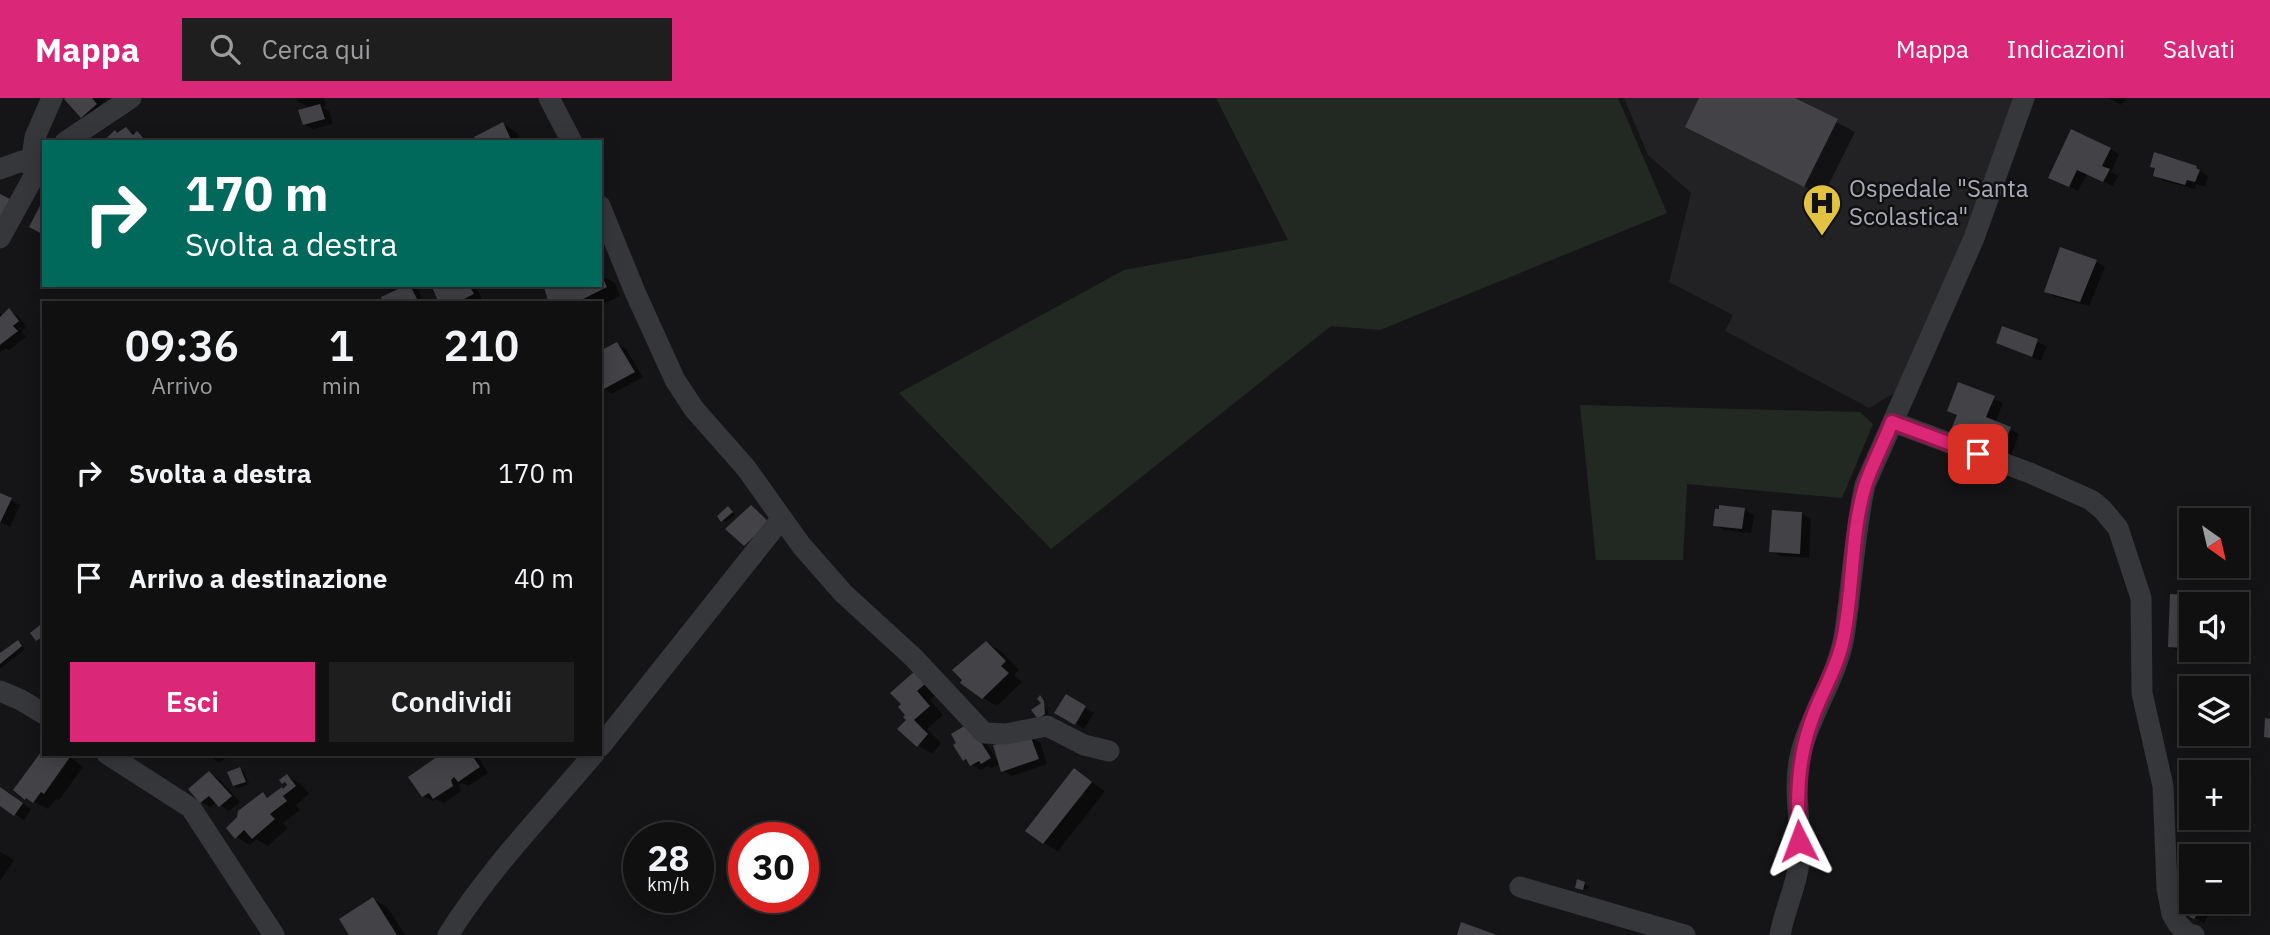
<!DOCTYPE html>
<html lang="it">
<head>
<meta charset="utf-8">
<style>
  :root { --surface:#101011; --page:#1e1e1f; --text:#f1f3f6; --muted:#9c9d9f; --line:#303031; --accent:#db2777 }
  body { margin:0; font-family:"IBM Plex Sans",sans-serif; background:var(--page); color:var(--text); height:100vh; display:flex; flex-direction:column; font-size:26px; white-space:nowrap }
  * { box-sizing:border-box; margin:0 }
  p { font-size:23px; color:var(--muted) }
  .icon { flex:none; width:38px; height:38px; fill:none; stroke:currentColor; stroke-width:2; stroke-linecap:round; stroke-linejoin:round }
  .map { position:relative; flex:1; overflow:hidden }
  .details { position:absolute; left:42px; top:203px; width:560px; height:455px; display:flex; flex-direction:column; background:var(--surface); border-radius:0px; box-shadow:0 4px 18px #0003,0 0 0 2px var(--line) }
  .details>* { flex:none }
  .hud { position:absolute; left:42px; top:42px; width:560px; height:147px; border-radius:0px; box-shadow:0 4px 18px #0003,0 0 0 2px var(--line); background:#00695c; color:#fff; overflow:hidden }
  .needle { width:46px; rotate:146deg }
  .buttons { position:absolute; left:2179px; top:410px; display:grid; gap:14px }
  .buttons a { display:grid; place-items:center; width:70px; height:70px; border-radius:0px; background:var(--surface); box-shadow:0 4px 18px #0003,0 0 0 2px var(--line); font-size:35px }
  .speed { position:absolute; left:623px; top:724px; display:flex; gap:14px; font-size:35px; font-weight:700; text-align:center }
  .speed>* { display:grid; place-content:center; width:91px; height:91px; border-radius:50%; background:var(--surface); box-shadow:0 4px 18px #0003,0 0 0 2px var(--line); line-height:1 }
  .speed small { font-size:18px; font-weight:400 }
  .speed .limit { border:10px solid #d22; background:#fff; color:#111 }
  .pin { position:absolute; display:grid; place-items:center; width:60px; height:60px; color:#fff; margin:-30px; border-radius:14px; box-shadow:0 4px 10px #0006 }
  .me { position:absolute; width:77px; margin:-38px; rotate:357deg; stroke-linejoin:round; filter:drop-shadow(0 0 5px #0008) }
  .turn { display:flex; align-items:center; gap:24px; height:147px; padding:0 28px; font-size:32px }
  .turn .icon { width:91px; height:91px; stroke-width:2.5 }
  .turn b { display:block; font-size:49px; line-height:60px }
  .eta { display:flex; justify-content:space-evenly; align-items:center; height:119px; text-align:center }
  .eta b { font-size:42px; font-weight:600; line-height:49px }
  .primary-button { display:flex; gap:14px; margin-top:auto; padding:14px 28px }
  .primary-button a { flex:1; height:80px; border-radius:0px; background:var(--accent); color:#fff; font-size:28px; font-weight:600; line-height:80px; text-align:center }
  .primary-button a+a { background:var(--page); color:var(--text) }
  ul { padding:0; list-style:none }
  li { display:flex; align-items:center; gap:21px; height:105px; padding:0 28px }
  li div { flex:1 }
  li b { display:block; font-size:26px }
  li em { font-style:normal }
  header { display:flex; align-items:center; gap:42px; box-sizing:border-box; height:98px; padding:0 35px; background:var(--accent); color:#fff }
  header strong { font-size:33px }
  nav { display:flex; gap:38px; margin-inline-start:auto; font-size:24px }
  .search { width:490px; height:63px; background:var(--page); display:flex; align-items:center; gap:18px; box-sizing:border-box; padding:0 24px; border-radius:0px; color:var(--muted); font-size:26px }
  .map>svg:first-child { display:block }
</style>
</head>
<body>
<header>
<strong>Mappa</strong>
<div class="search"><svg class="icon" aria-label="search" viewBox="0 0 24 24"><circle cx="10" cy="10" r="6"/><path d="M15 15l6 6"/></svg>Cerca qui</div>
<nav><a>Mappa</a><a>Indicazioni</a><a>Salvati</a></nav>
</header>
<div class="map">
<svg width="2270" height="837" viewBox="0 0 2270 837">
  <rect width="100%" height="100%" fill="#151517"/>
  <path fill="#222124" d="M1624,0H2017L1942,195L1896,294L1869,310L1725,233L1733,217L1669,184L1691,95L1648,57Z"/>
  <path fill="#222923" d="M1216,0H1618L1667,115L1380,232L1331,228L1051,451L899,295L1124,172L1288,142Z
    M1580,307L1860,314L1873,326L1842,400L1687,386L1683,462H1596Z"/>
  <path fill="#0007" d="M67,0H107L100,7L105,12L92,24L82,19Z
    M296,0H324L326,8L321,9L329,13L333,26L313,31L304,26L310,10L297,3Z
    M1701,0H1791L1855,34L1823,98L1687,29Z
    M2109,0H2127L2121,7Z
    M503,26L517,35L522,44H478Z
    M126,31L136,36L138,35L152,44H104L115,34L119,36Z
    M2110,51L2119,56L2111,74L2118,78L2113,88L2087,76L2078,93L2050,79Z
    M2152,68L2196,69L2208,79L2205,88L2196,86L2195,91L2164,83L2155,77L2156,71Z
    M2096,163L2105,169L2089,208L2055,199L2046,193Z
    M600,177L615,185L620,198L600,207V205H551L600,187Z
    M433,187H475L482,201L475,205H441Z
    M409,188L419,193L424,205H385Z
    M9,213L18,218L27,229L21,233L26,239L9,252L6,250L0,254V215L3,218Z
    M2003,230L2047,248L2041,263L1998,245Z
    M617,246L626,251L643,279L612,296L603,290L600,285V255Z
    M1959,286L2003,305L1995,325L2019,336L2011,358L1962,339L1959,318L1949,312Z
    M0,397L20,407L10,429L0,424Z
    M728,410L735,417L726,424L723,422Z
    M1744,412L1754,417L1751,435L1724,432L1715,427Z
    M1773,414L1802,416L1811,421L1809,460L1780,458L1771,453Z
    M2190,499L2202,506H2191V551H2198L2197,557L2184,556L2169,548Z
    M2236,513L2251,521L2249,555L2207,551H2236Z
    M18,544L25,551L0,571V557Z
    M986,545L1001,553L1019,572L1014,577L1022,584L997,608L971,593Z
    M916,575L939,594L930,602L943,617L927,631L941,645L932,656L918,647L909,622Z
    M1066,598L1094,615L1084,631L1056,615Z
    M1046,604L1049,619L1039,620L1043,607L1047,611Z
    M979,633L999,666L992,670L988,668L981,672L964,662Z
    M1030,639L1040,644L1047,666L1012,678L1002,672Z
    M44,656L70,659L83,669L59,702L56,701L48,711L26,700Z
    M206,656H227L228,657L219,665Z
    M444,656H476L488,675L468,688L462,685L459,687L461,693L444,705L436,701L433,703L424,698Z
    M240,671L244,673L249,686L238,690L234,687Z
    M1074,672L1105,693L1058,753L1044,745Z
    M210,675L219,681L240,704L229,713L216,704L210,709L201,704Z
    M287,678L301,686L309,696L296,707L300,712L283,725L288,730L268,748L256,741L250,747L236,739L263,696L270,700L289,688L283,684Z
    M0,690L31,711L24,722L0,706Z
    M0,754L14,762L0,783Z
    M2191,774V803H2209L2207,808L2212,811L2204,825L2182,813Z
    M1579,784L1589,788L1587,792L1581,791Z
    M373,801L387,809L405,837H351L341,822Z"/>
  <path fill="#424247" d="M65,0H92L97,6L81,20L64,1Z
    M1699,0H1795L1838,21L1804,89L1685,29Z
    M320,6L325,21L303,27L298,12Z
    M503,24L512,44H476L474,39Z
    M126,29L133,37L137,33L147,44H102L115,32L117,35Z
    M2071,31L2111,50L2102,68L2110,71L2103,84L2077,72L2069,89L2048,80Z
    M2154,54L2197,68L2196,70L2200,72L2195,84L2187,82L2185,87L2153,78L2155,70L2150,69Z
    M0,96L10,101L0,126Z
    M42,104L44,105V137L29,129Z
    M2060,149L2097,162L2080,204L2044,194Z
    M600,174L607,189L575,205H549L544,190L548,187H600Z
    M407,187H410L419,205H383L381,199Z
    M431,187H469L474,196L456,205H439Z
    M9,210L19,223L13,228L18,233L0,247V219Z
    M2002,228L2038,241L2032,259L1996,245Z
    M617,244L635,274L602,292L600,253Z
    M1958,284L1995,298L1986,319L2011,329L2001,354L1950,334L1957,317L1947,313Z
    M0,395L12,400L0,425Z
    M751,407L769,424L744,448L725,431Z
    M1719,407L1745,410L1742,431L1713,428L1715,411H1719Z
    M728,408L733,414L721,424L717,418Z
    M1772,412L1802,414L1800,456L1769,454Z
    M2170,496L2191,497L2188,508L2191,509V543H2184L2183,550L2168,549Z
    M40,527L44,532V538L36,543L30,535Z
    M18,542L22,548L0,566V555Z
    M986,543L1006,563L1001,568L1009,575L982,601L960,585L962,582L952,572Z
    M915,573L926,585L917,593L930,608L914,622L928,636L917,649L897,631L906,622L903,619L905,617L898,609L901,606L890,595Z
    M1066,596L1086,608L1075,627L1054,615Z
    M1040,597L1044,603L1045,616L1038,621L1031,612L1041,605L1037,601Z
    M2265,620L2270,621V640L2264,639Z
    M969,625L991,660L981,666L979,663L970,668L966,661L963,663L953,647L956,645L951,636Z
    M1030,637L1039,661L1001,674L993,647Z
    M44,650V656H66L70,659L44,696L41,694L33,705L26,700L25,702L13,692Z
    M441,656H471L480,669L458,684L454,679L451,682L453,688L433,701L429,695L422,699L408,679Z
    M240,669L246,684L233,688L227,674Z
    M1074,670L1092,684L1043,746L1025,733Z
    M209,673L232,698L219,709L209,698L200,705L188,691Z
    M287,676L296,688L283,698L287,703L270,716L275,721L252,741L244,732L235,741L226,730L237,719L238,713L263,694L267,700L282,689L283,691L287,687L285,684L282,686L279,682Z
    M0,689L23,705L14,718L0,708Z
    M2181,770L2191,773V803L2204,805L2194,821L2179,813L2178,798L2182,790L2177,789Z
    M1577,781L1585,784L1583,792L1575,790Z
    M373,799L397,837H349L339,821Z
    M1461,824L1497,837H1457Z"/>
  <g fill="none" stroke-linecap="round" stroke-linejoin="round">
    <path stroke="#36373b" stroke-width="21" d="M549,0L572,44
      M65,44L131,0
      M0,71L22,63L39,71
      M39,71L33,53L35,39L52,0
      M600,108L635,194L675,282L694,311L746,370L801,447L843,495L914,560L984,635L1006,636L1047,628L1084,647L1109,653
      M0,140L34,78L44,65
      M1893,324L2030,375L2091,402L2102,411L2118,430L2141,500L2142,595L2163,688L2167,790L2172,816L2178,826L2187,835L2194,837
      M0,593L21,602L44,616
      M600,649L782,420
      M107,656L191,710L274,837
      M1520,789L1685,837
      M448,837C489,772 544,715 594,656
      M1780,837C1784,813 1796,790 1799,765C1803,733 1793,698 1799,664C1807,620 1836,583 1844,539C1852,489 1854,437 1865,387L1974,140L2024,0"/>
  </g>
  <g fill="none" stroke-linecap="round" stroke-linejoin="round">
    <g stroke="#8e194d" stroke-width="18">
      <path id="route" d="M1799,743C1797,703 1797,665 1810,627C1819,598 1837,572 1843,542C1854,492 1850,438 1865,388C1872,366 1884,345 1892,324L1978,356"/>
    </g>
    <use href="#route" stroke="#db2777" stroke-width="12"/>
  </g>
  <defs>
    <g id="hospital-pin" transform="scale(2.0125)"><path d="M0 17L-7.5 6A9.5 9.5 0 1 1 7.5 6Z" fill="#e3c241" stroke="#101012"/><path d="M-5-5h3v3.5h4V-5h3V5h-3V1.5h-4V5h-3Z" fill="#111"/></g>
  </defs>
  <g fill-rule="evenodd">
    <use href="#hospital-pin" x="1822" y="105"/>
  </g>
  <g text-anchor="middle" stroke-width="5" stroke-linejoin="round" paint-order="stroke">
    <g font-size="24" fill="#a8aab6" stroke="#101012" text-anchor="start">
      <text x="1849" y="99">Ospedale "Santa<tspan x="1849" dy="28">Scolastica"</tspan></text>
    </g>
  </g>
</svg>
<div class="buttons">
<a><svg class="needle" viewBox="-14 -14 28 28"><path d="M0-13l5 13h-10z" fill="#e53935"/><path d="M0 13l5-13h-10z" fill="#9c9d9f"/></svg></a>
<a><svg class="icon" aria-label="sound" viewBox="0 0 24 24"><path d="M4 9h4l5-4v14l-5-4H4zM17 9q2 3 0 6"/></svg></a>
<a><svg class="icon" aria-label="layers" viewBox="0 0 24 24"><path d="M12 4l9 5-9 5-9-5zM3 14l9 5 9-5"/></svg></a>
<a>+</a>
<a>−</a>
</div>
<div class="speed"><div>28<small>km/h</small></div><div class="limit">30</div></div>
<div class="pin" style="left:1978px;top:356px;background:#d93025"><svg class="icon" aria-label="arrive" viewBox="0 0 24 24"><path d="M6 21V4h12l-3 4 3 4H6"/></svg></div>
<svg class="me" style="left:1799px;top:743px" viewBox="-20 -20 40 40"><path d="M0-17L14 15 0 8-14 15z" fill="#db2777" stroke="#fff" stroke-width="4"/></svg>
<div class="hud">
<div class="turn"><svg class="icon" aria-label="right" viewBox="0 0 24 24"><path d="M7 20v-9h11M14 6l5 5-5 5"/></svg><div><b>170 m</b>Svolta a destra</div></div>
</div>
<section class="details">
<div class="eta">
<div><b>09:36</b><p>Arrivo</p></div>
<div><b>1</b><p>min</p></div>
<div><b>210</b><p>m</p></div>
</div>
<ul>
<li><svg class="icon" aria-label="right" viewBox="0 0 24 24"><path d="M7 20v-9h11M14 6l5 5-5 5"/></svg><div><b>Svolta a destra</b></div><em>170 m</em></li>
<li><svg class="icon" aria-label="arrive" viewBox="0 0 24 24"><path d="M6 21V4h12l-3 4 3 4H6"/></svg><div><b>Arrivo a destinazione</b></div><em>40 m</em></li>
</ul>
<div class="primary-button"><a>Esci</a><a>Condividi</a></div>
</section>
</div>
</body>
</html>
